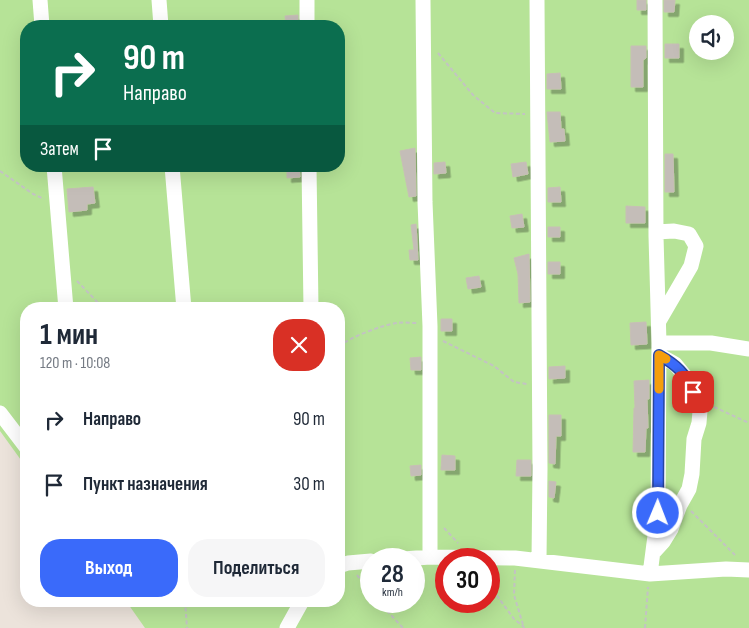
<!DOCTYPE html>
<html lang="ru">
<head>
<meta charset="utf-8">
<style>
  :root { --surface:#fff; --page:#f6f6f7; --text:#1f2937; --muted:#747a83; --accent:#3a6afa }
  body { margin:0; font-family:"Sofia Sans Condensed",sans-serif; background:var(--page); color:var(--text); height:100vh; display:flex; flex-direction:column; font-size:19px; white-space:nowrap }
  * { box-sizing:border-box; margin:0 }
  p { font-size:16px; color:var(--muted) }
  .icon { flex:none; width:28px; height:28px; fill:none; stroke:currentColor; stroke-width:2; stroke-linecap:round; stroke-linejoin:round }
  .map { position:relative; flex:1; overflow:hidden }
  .panel { position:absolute; left:20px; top:302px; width:325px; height:305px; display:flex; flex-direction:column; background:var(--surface); border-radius:20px; box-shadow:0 5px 20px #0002 }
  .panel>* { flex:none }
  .top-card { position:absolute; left:20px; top:20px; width:325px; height:152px; border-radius:20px; box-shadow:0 5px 20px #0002; background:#0b6e4f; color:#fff; overflow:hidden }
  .fabs { position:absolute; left:689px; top:15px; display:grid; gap:10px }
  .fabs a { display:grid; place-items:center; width:45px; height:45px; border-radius:50%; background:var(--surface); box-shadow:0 5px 20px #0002; font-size:25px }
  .speed { position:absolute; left:360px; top:548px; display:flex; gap:10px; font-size:25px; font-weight:700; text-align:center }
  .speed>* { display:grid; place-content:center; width:65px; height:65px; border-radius:50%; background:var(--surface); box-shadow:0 5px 20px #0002; line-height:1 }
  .speed small { font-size:12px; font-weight:400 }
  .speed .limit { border:8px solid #d22; background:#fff; color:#111 }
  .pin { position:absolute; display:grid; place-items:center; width:42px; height:42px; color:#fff; margin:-21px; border-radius:10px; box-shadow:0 2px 8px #0006 }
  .me { position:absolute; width:55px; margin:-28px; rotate:1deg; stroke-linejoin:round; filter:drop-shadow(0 0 4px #0008) }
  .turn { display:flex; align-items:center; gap:18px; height:105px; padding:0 20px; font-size:22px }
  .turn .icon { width:65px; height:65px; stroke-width:2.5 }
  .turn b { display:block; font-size:35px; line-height:42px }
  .then { display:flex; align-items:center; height:48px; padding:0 20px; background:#0003; gap:10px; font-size:19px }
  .round { display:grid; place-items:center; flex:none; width:52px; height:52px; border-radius:20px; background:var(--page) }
  .overview { display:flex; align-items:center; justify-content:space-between; height:85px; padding:0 20px }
  h1 { font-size:30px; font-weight:700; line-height:38px }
  .action { display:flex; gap:10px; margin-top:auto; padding:10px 20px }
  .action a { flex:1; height:58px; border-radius:20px; background:var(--accent); color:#fff; font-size:20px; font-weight:700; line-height:58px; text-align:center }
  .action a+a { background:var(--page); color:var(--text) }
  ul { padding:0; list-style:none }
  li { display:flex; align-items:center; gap:15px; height:65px; padding:0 20px }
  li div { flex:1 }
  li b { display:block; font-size:19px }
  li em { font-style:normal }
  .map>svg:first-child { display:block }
</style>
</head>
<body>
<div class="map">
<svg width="749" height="628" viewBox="0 0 749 628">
  <defs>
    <filter id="shadow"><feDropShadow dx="4.5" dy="4.5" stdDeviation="0" flood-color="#0004"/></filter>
  </defs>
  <rect width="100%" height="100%" fill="#ece3db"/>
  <path fill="#b6e397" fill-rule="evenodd" d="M0,0H749V628H145L126,601H339V309H26V467L0,431ZM698,24H725V51H698ZM26,26H339V166H26ZM371,559H414V601H371ZM446,559H489V601H446Z"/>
  <path fill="#c4bdb8" stroke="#c7bfb5" filter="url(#shadow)" d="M637,0H646V10H637Z
    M664,0H675L674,12H664Z
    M298,15V26H286L285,16Z
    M665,44H679V58H665Z
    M631,46H646V58L643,60V87H631Z
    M560,73L561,89H547V74Z
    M547,112H560L561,129H564L565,141L550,142Z
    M415,148L416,196L409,197L400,151Z
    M665,154H673L674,192H665Z
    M445,162L446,173L434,174V163Z
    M526,162L528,174L513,177L511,164Z
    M287,166H299L300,177L287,178Z
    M93,187L95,203L87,204V210L69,212L67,189Z
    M560,187L561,202H548V188Z
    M626,206L645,207V223H626Z
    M522,214L524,227L512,228L510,216Z
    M416,224L418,260H410L409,250H414L411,225Z
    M548,227H560V237H548Z
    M529,254L530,302L519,303L518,274L514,258Z
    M548,262H560V274H548Z
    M479,276L481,287L468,289L466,278Z
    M441,319H452V331H441Z
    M646,322L647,344L631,345L630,323Z
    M421,357V370H411L410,358Z
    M565,366V378L549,379V367Z
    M649,380V399H647L648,428H646L645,452H633L634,408H635L634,381Z
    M549,415H561V436H556L555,464L549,463Z
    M442,455L455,456V470H441Z
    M517,460H531V476H516Z
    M421,465V475L411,476L410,466Z
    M549,481L556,482L554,498L549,497Z"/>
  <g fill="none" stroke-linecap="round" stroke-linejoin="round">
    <path stroke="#c3c3c3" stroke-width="2" stroke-dasharray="4 2.5" stroke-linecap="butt" d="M438,53L473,95L495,113L525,114
      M0,171L33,194L44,199
      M77,281L104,309
      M443,341L494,366L514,382L527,384
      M339,346C351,337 382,325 397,323C403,322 410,323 417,323
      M714,407L749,423
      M691,511L735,555
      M444,528L458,543
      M515,570L514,595L524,628
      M357,575L371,593
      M489,585L514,619L524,627
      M185,601L187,628
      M378,601L403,628
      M645,628L648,587"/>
    <path stroke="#fff" stroke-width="15" d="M40,0L42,26
      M159,0L161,26
      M307,0V26
      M423,0L425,202L430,326V557
      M537,0L540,469L539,560
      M54,166L66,309
      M172,166L184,309
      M309,166L311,309
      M656,232L674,231L689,234L696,246L691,266L659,321
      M659,343H711L749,349
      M0,413L26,447
      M653,553L663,542L671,529L680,505L689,489L692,474L694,439L699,423L700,411L689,381L675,364L659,355
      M403,559L430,557L515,558L650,574L726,569L749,570
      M339,566L348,563L371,561
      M650,574L658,513L659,343L656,236L655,0
      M287,628L302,601"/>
  </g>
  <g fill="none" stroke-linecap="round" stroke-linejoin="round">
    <g stroke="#2645a2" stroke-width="12">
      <path id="route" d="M658,513L659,355C675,364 687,374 693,392"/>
    </g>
    <use href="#route" stroke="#3a6afa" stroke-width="9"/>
    <path stroke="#f59e0b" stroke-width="9" d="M659,389V355L666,359"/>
  </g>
</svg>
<div class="fabs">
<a><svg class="icon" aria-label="sound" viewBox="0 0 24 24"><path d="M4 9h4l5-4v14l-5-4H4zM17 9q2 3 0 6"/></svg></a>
</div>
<div class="speed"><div>28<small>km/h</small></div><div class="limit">30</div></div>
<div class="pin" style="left:693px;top:392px;background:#d93025"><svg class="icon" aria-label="arrive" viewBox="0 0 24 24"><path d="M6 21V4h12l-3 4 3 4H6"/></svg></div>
<svg class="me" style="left:658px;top:513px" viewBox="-20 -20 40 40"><circle r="17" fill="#3a6afa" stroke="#fff" stroke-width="3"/><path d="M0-11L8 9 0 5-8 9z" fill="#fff"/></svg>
<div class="top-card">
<div class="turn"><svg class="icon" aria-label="right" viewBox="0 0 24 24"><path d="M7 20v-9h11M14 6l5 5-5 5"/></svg><div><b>90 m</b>Направо</div></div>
<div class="then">Затем<svg class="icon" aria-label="arrive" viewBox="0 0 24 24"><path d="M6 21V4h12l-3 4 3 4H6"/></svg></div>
</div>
<section class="panel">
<div class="overview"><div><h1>1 мин</h1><p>120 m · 10:08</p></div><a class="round" style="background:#d93025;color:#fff"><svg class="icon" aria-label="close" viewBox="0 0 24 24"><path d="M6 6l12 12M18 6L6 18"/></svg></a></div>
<ul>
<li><svg class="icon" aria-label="right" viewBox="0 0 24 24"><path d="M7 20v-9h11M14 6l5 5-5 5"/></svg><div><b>Направо</b></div><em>90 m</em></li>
<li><svg class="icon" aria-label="arrive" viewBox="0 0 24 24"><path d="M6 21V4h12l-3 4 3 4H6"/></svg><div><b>Пункт назначения</b></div><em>30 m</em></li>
</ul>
<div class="action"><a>Выход</a><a>Поделиться</a></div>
</section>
</div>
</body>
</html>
